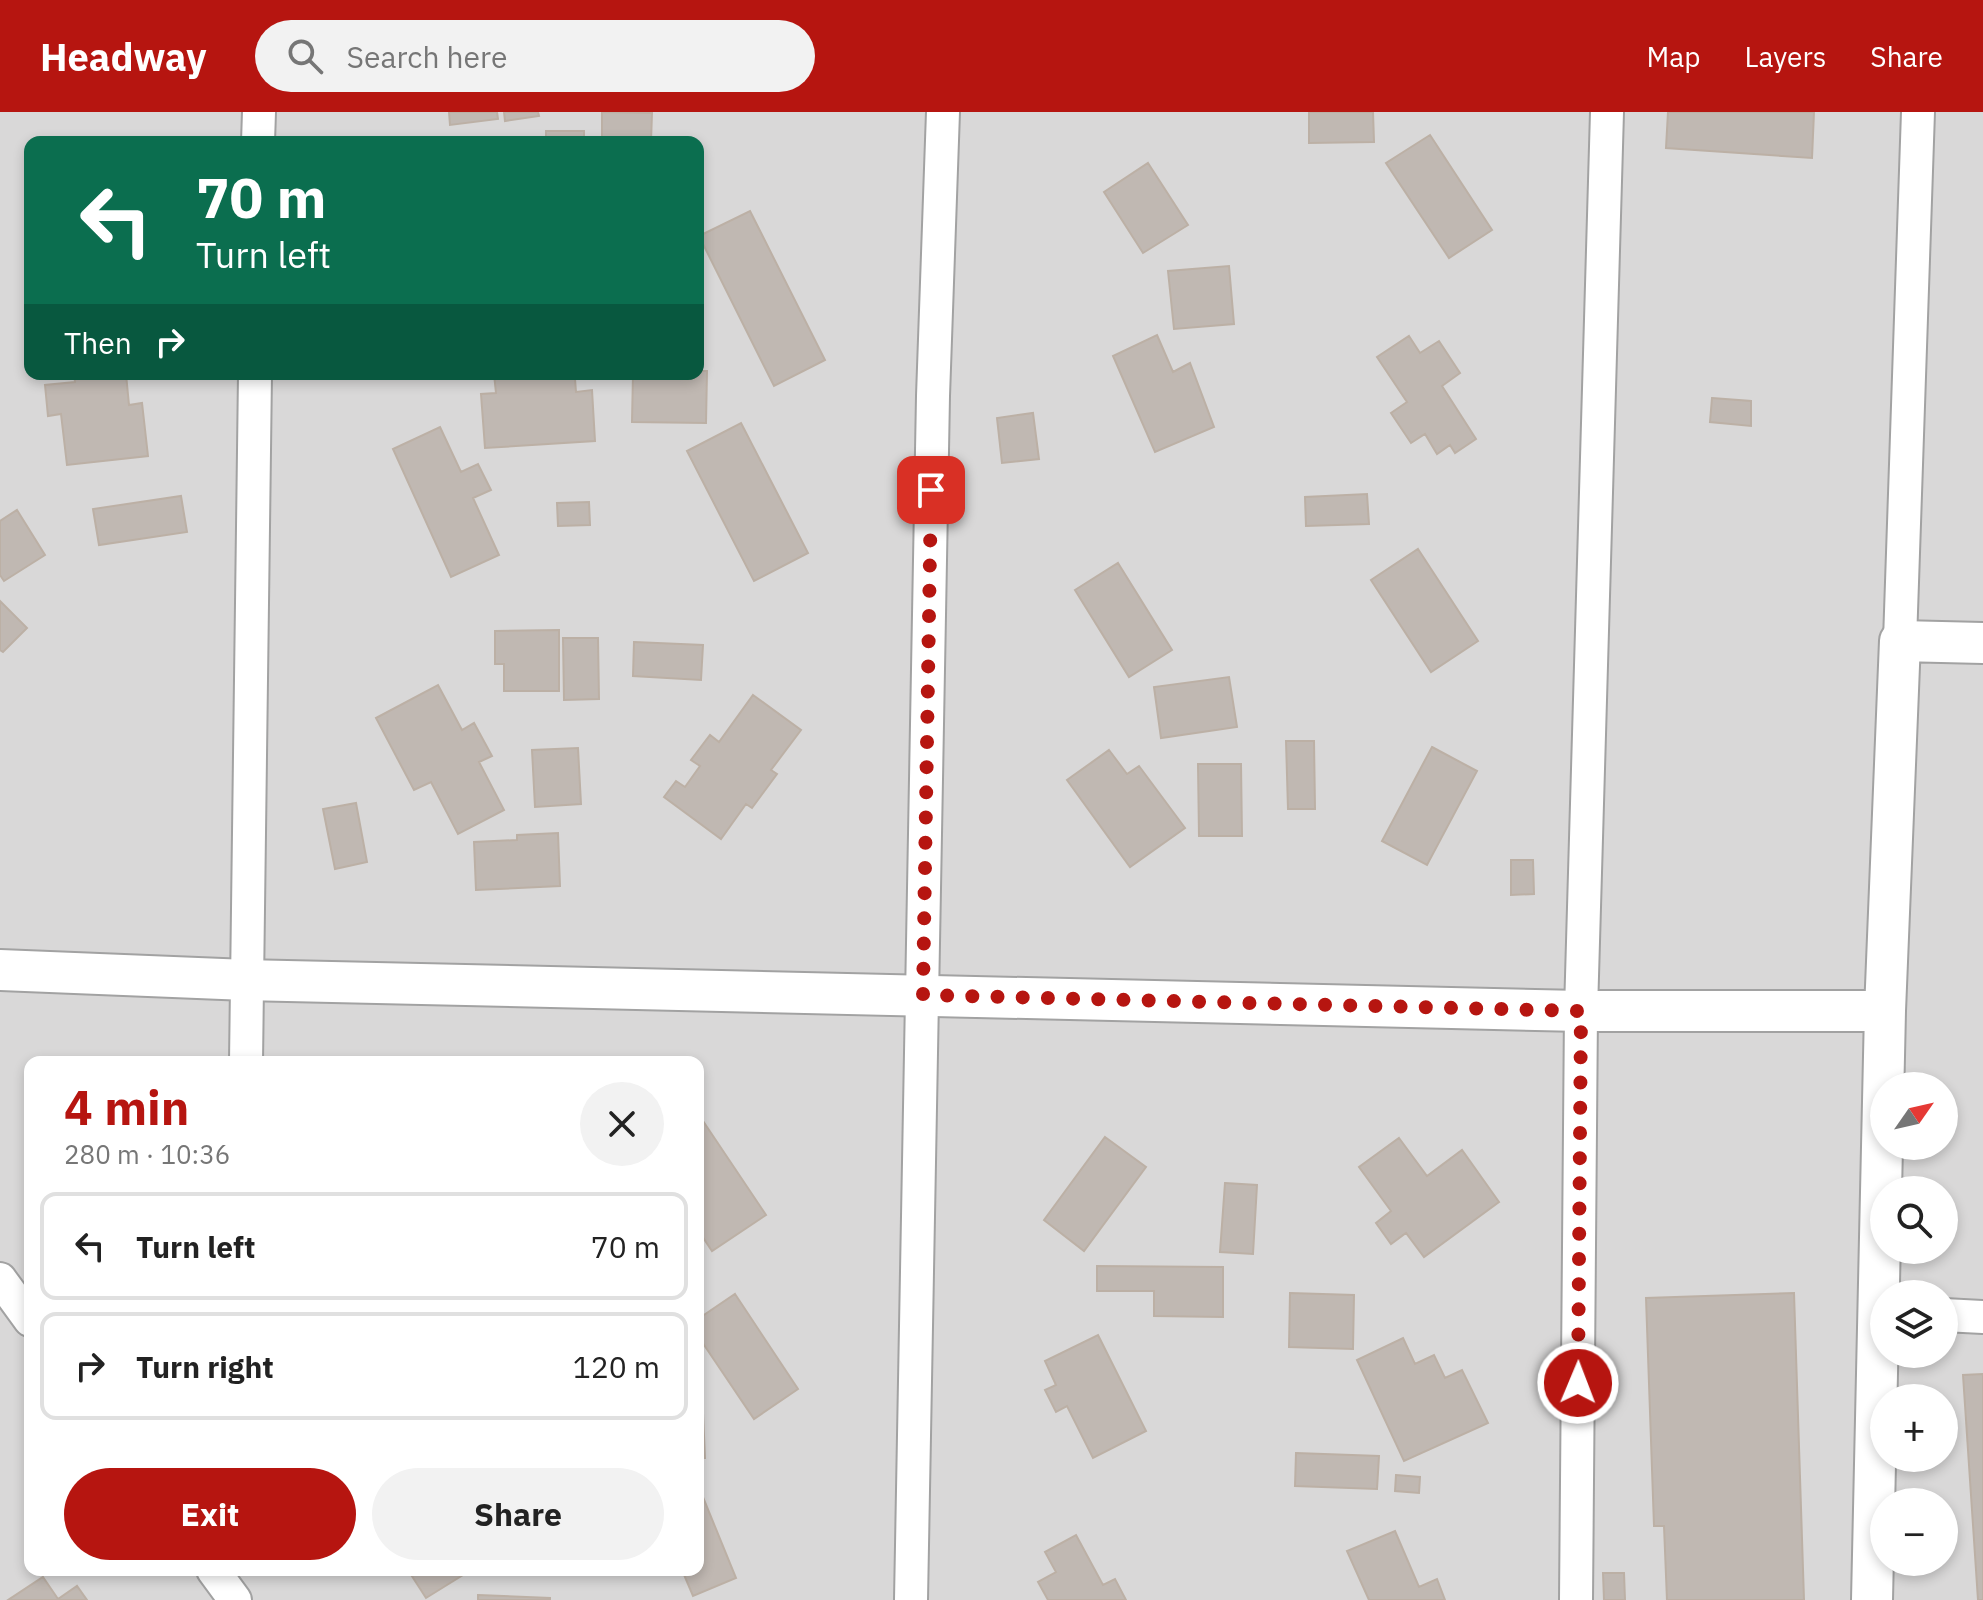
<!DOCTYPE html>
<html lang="en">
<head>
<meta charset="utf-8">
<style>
  :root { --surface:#fff; --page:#f2f2f2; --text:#222; --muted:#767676; --line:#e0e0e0; --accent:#b61510 }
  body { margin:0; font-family:"IBM Plex Sans",sans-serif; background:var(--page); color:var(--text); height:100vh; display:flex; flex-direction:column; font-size:30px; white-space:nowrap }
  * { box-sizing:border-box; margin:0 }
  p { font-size:26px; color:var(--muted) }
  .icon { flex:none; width:44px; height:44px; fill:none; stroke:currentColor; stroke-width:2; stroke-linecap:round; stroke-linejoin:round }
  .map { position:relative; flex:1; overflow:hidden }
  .details { position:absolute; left:24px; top:944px; width:680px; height:520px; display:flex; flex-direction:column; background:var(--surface); border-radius:16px; box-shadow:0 4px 12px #0003 }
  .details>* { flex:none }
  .banner { position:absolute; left:24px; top:24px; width:680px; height:244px; border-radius:16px; box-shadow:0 4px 12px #0003; background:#0b6e4f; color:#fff; overflow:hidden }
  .needle { width:52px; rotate:56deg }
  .buttons { position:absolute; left:1870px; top:960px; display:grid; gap:16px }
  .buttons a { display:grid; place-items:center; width:88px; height:88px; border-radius:50%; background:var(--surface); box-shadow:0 4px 12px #0003; font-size:40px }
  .pin { position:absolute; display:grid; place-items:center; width:68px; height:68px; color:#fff; margin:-34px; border-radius:16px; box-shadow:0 4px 12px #0006 }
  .me { position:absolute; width:88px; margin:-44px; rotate:1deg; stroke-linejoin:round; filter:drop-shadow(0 0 6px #0008) }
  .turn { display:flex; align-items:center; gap:28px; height:168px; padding:0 40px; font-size:36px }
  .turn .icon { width:104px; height:104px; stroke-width:2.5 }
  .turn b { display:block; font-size:56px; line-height:68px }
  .then { display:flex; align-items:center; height:76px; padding:0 40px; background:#0003; gap:16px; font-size:30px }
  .round { display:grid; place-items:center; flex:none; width:84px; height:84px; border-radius:42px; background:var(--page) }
  .summary { display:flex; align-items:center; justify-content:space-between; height:136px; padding:0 40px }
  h1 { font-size:48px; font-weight:700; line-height:60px; color:var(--accent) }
  .action { display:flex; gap:16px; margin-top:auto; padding:16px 40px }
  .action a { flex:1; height:92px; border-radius:48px; background:var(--accent); color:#fff; font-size:32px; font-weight:700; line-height:92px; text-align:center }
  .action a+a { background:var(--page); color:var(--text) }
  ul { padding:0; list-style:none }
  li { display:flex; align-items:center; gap:24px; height:108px; margin:0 16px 12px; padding:0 24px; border:4px solid var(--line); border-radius:16px }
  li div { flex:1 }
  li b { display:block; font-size:30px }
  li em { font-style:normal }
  header { display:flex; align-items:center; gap:48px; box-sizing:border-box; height:112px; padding:0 40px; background:var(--accent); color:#fff }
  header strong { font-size:38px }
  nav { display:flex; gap:44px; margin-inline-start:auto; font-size:28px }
  .search { width:560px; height:72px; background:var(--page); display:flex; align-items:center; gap:20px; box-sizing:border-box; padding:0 28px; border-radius:44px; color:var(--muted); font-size:30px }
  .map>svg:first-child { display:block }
</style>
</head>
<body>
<header>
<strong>Headway</strong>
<div class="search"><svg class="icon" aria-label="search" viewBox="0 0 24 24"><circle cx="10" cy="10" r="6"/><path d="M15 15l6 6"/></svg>Search here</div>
<nav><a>Map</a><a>Layers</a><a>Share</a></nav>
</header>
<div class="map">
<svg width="1983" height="1488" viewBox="0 0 1983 1488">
  <rect width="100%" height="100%" fill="#ece9e2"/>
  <path fill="#d9d8d8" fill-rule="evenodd" d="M0,0H1983V1488H0ZM30,30H698V262H30ZM30,950H698V1458H30ZM1884,974H1944V1034H1884ZM1884,1078H1944V1138H1884ZM1884,1182H1944V1242H1884ZM1884,1286H1944V1346H1884ZM1884,1390H1944V1450H1884Z"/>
  <path fill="#c0b8b2" stroke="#bcb0a5" stroke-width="2" d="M449,0H497L498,7L450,13Z
    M504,0H538L539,4L505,9Z
    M602,0L652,1L651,30H602Z
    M1309,0H1373L1374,30L1309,31Z
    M1668,0H1814L1812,46L1666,36Z
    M546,19H584V30H546Z
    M1430,23L1492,118L1449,146L1386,51Z
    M1148,51L1188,113L1143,141L1104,80Z
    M750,99L825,248L774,274L699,124Z
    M1229,154L1234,212L1174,217L1168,159Z
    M1157,223L1173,260L1190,251L1214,315L1155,340L1113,244Z
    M1409,224L1420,241L1439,229L1460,261L1442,274L1476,327L1455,341L1450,333L1437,342L1425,322L1411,331L1391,301L1407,290L1377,245Z
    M698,259H707L706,311L632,310L633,262H698Z
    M74,262H126L129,293L142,291L148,344L67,353L61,302L48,304L45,273L75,270Z
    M494,262H591V266L575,267L576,280L592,278L595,329L485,336L481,282L496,281Z
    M1712,286L1751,289V314L1710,310Z
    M1033,301L1039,347L1002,351L997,306Z
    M741,311L808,441L754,469L687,339Z
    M440,315L461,360L478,352L491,378L473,386L499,443L451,465L393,337Z
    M1367,382L1369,412L1306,414L1305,385Z
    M181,384L187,420L99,433L93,397Z
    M589,390L590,413L558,414L557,391Z
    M17,398L45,443L4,469L0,463V409Z
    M1418,437L1478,529L1431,560L1371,468Z
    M1118,451L1172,538L1129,565L1075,478Z
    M0,489L27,516L3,540L0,538Z
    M559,518V579H504V552H495V519Z
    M563,526H598L599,587L564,588Z
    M634,530L703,533L701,568L633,564Z
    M1229,565L1237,615L1161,626L1154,575Z
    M438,573L462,618L474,611L492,644L479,650L504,698L458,722L431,670L414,678L376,606Z
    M753,583L801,618L771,658L777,662L752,696L746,692L721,727L664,685L676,669L685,675L700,654L691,648L710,623L719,630Z
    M1286,629H1314L1315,697H1288Z
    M1432,635L1477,659L1427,753L1382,729Z
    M578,636L581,692L535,695L532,638Z
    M1109,638L1127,662L1139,654L1185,716L1130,755L1067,668Z
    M1198,652H1241L1242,724H1199Z
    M356,691L367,750L335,757L323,697Z
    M558,721L560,774L476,778L474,730L517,728V723Z
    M1511,748H1533L1534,782L1511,783Z
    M701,1006L766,1103L712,1139L698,1118V1008Z
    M1105,1025L1146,1055L1084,1139L1044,1108Z
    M1399,1026L1427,1064L1462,1038L1499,1090L1424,1145L1406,1121L1391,1132L1376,1111L1391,1099L1359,1055Z
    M1225,1071L1257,1073L1253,1142L1220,1140Z
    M1097,1154L1223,1155V1205L1154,1204V1179H1097Z
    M1290,1181L1354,1183L1353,1237L1289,1235Z
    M1794,1181L1804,1488H1667L1664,1414H1654L1646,1186Z
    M735,1182L798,1277L754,1307L698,1224V1207Z
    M1098,1223L1146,1319L1093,1346L1067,1294L1056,1300L1045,1278L1056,1273L1045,1249Z
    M1403,1226L1415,1252L1434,1243L1445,1266L1462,1258L1488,1311L1404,1349L1357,1248Z
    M1983,1262V1488H1978L1963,1263Z
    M698,1279H702L705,1346H698Z
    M1296,1341L1379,1344L1377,1377L1295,1374Z
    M1396,1363L1420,1365L1419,1381L1395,1379Z
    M698,1373L736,1466L693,1484L682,1458H698Z
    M1395,1419L1419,1475L1437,1467L1445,1488H1369L1347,1439Z
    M1076,1423L1103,1473L1115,1467L1126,1488H1048L1038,1470L1056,1460L1045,1440Z
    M408,1458H471L426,1486Z
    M1603,1461H1624L1625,1488H1604Z
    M43,1465L58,1487L77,1474L87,1488H8Z
    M478,1483L550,1486V1488H478Z"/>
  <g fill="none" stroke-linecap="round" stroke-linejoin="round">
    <g stroke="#a2a2a2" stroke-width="36">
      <path id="minor" d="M258,30L259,0
        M1900,529L1918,0
        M246,950L255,262
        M0,1167L30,1208
        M1944,1203L1983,1205
        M213,1458L235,1488
        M911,1488L933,284L943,0
        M1576,1488L1581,899L1607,0"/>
    </g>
    <g stroke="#a2a2a2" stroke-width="44">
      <path id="tertiary" d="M0,858L247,868L1581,899H1885L1872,1488
        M1885,899L1900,529L1983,531"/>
    </g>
    <use href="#minor" stroke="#fff" stroke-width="32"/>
    <use href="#tertiary" stroke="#fff" stroke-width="40"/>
  </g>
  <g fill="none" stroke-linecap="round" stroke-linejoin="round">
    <path stroke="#b61510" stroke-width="14" stroke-dasharray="0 25.2" d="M931,378L923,883L1581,899L1578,1271"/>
  </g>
</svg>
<div class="buttons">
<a><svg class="needle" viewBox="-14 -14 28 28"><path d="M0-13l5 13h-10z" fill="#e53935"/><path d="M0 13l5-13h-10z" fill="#767676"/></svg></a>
<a><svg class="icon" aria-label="search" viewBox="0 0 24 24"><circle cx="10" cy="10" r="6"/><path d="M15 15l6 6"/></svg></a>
<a><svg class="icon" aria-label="layers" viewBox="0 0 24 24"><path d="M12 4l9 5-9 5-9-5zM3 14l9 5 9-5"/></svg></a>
<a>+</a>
<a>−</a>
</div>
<div class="pin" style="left:931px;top:378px;background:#d93025"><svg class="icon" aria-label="arrive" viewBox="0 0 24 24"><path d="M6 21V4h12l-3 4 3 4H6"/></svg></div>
<svg class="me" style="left:1578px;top:1271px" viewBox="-20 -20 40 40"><circle r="17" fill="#b61510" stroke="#fff" stroke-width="3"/><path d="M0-11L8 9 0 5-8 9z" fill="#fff"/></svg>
<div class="banner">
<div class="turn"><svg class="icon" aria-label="left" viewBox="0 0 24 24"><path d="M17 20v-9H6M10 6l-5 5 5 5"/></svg><div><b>70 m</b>Turn left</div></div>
<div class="then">Then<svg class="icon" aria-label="right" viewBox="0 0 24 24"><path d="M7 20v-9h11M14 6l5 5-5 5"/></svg></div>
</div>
<section class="details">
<div class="summary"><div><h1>4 min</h1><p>280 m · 10:36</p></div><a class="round"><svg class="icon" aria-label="close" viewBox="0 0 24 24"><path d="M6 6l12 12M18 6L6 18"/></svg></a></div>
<ul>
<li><svg class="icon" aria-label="left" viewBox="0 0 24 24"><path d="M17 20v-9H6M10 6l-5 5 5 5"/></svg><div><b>Turn left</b></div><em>70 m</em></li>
<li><svg class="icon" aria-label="right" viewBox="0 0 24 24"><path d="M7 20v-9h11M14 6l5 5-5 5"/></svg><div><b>Turn right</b></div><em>120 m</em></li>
</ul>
<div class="action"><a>Exit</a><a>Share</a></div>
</section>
</div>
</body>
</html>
